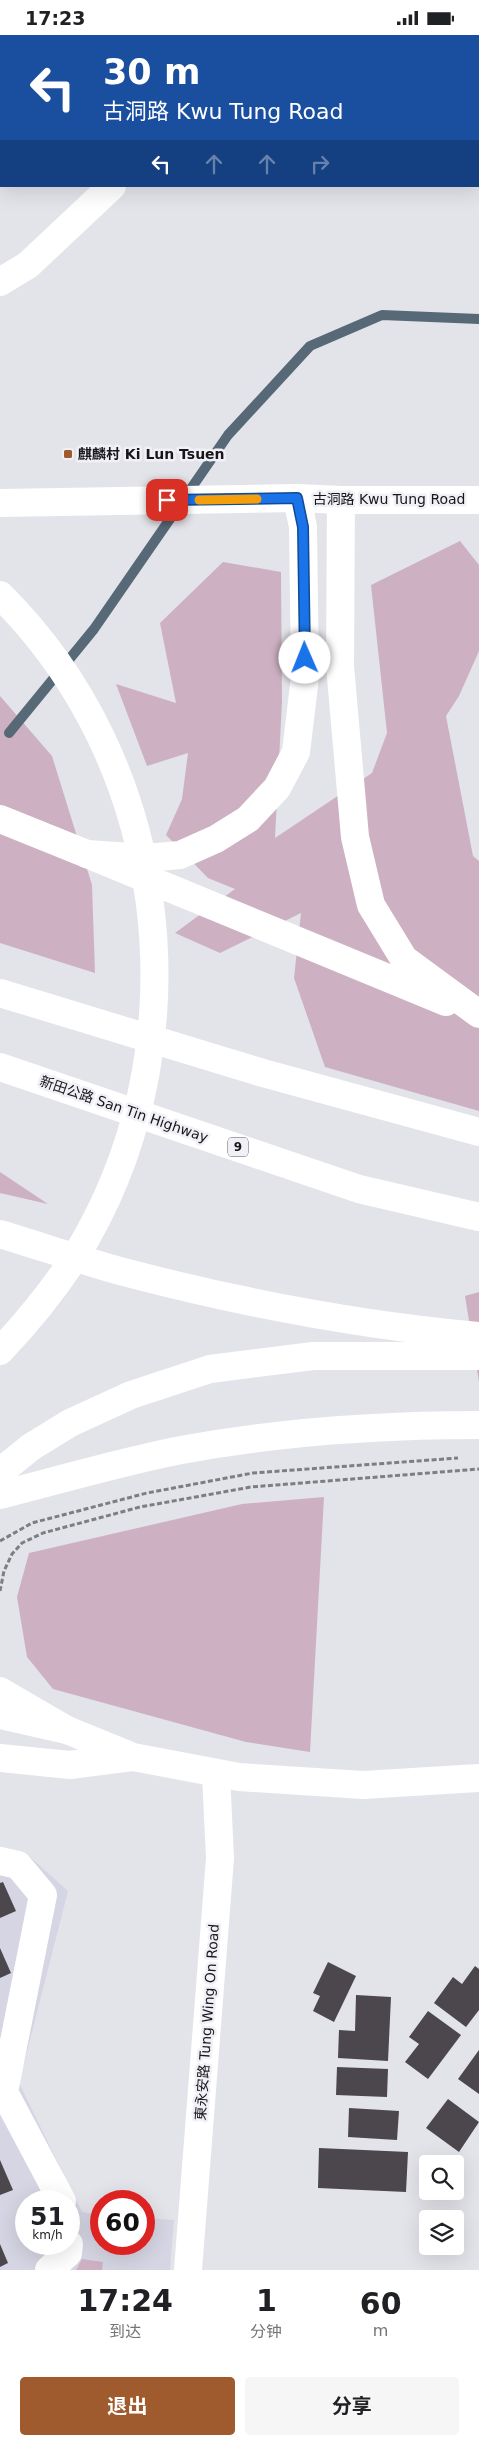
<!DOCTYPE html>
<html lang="zh">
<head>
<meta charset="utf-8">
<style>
  :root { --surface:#fff; --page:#f6f6f6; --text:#202124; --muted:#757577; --accent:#9f5b2d }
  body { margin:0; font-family:"DejaVu Sans","Noto Sans SC",sans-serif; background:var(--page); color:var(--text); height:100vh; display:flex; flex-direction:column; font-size:19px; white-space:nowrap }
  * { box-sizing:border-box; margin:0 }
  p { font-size:16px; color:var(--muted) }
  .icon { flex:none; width:28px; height:28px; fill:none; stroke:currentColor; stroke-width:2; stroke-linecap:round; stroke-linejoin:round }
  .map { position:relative; height:2235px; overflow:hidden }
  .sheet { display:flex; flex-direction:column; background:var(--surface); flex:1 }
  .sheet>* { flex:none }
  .guide { position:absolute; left:0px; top:0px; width:480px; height:152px; box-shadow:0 5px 20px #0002; background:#1a4fa0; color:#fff; overflow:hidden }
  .controls { position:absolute; left:419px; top:2120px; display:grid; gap:10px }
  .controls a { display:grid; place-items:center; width:45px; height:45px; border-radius:5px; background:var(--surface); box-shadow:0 5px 20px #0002; font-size:25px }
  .speed { position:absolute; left:15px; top:2155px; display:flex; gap:10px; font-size:25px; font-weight:700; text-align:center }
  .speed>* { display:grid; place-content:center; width:65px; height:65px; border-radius:50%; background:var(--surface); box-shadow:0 5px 20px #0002; line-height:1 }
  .speed small { font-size:12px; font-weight:400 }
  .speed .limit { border:8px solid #d22; background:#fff; color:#111 }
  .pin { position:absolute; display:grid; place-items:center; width:42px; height:42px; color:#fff; margin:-21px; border-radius:10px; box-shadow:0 2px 8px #0006 }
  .me { position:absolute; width:55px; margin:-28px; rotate:359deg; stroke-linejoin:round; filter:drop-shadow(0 0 4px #0008) }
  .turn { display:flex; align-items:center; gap:18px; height:105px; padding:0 20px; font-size:22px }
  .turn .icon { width:65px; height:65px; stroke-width:2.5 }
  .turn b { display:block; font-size:35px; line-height:42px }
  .lanes { display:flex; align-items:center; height:48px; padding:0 20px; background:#0003; justify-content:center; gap:25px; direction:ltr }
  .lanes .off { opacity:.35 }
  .eta { display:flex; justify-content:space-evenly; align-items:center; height:85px; text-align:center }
  .eta b { font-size:30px; font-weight:700; line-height:35px }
  .cta { display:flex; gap:10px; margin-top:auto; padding:10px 20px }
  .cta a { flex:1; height:58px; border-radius:5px; background:var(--accent); color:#fff; font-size:20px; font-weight:700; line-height:58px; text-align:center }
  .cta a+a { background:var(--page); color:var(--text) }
  .status { display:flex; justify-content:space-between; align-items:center; height:35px; padding:0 25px; background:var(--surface); direction:ltr }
  .status svg { height:14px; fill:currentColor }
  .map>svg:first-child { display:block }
</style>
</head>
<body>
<div class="status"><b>17:23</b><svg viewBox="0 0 49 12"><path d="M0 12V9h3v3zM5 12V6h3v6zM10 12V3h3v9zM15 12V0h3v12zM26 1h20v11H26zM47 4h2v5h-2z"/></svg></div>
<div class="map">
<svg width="479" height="2235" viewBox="0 0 479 2235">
  <rect width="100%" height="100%" fill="#e3e3ea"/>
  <path fill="#d6d5e3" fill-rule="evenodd" d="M0,1814L29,1821L68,1856L19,2048L82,2177L101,2180V2209H144V2183L174,2185L170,2235H0ZM26,2166H69V2209H26Z"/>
  <path fill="#cdb1c3" d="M460,506L479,530V616L459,661L446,681L473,821L479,826V1076L325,1032L294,943L301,878L220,918L175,898L235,854L208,843L166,800L182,764L188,718L147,731L116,649L176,668L160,588L223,527L281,537L282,667L275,803L372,738L387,698L371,550Z
    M0,661L52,721L92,850L95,938L0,908Z
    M0,1137L48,1169L0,1158Z
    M479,1257V1347L465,1261Z
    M324,1462L310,1717L246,1707L53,1654L27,1622L17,1562L29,1518L242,1469Z
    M82,2224L103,2227L102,2235H76Z"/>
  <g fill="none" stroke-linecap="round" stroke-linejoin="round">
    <path stroke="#576977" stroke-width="10" d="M9,698L94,594L228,400L310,311L382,280L479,284"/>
  </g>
  <path fill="#4b474c" d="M3,1847L16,1876L0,1883V1848Z
    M0,1913L11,1938L0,1943Z
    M328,1927L356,1941L334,1987L313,1976L320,1961L313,1958Z
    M475,1931L479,1934V1975L466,1992L434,1968L453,1942L462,1949Z
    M356,1960L391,1962L388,2026L338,2023L339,1995L355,1996Z
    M428,1976L461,2000L428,2044L405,2027L419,2009L409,2002Z
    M479,2015V2059L458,2044Z
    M337,2032L388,2034L387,2062L336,2060Z
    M448,2064L479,2087L459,2117L426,2093Z
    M349,2073L399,2076L397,2105L348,2102Z
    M319,2113L408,2117L406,2157L318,2153Z
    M0,2125L13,2155L0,2160Z
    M0,2209L8,2228L0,2232Z"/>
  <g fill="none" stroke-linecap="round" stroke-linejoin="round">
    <path stroke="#7d7d82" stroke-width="3" stroke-dasharray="5 2.5" stroke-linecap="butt" d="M0,1506L32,1488L147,1458L253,1438L458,1423
      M0,1556L4,1536L12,1519L22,1508L43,1498L140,1472L251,1452L479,1434"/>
    <path stroke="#fff" stroke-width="28" d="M0,247L28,230L112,151
      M0,468L297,463L341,465H479
      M0,1826L18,1830L43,1860L4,2057L62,2166
      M49,2235L68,2218L69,2209
      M188,2235L220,1823L216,1739"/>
    <path stroke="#fff" stroke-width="28" d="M0,560C168,726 202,997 87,1202C63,1244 33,1281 0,1316
      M0,784L87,819L146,823L180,820L216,804L248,784L277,753L296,717L305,642L303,492L297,463
      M0,1680L67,1695L133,1722L239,1742L363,1750L479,1743
      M0,1723L70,1730L132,1722"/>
    <path stroke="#fff" stroke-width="28" d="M341,465L340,631L355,802L371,870L404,924L479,979
      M87,819L446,967
      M0,958L263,1038L479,1097
      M0,1032L359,1154L479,1182
      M0,1199C40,1211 80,1225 120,1236C237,1267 358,1290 479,1301
      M0,1437L31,1412L70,1388L131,1360L210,1334L313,1321H479
      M0,1460C60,1445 120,1427 181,1415C279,1397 379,1390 479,1390
      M0,1656L67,1695"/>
  </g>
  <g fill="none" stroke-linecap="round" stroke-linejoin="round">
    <g stroke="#114b97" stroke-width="12">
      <path id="route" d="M167,465L297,463L303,492L305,623"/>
    </g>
    <use href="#route" stroke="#1a73e8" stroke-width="9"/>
    <path stroke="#f59e0b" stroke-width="9" d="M199,465L257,464"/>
  </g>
  <rect fill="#9f5b2d" stroke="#f1f0f7" stroke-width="2" x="63" y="414" width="10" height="10" rx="2.5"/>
  <g text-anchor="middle" stroke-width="5" stroke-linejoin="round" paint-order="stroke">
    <rect fill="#f1f0f7" stroke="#58585c" stroke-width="1" x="228" y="1102.5" width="20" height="19" rx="4"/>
    <g font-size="12" font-weight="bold" fill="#17171a">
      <text x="238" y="1116">9</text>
    </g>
    <g font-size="14" font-weight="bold" fill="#17171a" stroke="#f1f0f7" text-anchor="start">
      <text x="78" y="424">麒麟村 Ki Lun Tsuen</text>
    </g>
    <g font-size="14" fill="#17171a" stroke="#f1f0f7">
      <text x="389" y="469">古洞路 Kwu Tung Road</text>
      <text transform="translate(124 1074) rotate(19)" y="5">新田公路 San Tin Highway</text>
      <text transform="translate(207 1987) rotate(-86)" y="5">東永安路 Tung Wing On Road</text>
    </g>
  </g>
</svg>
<div class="controls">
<a><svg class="icon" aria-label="search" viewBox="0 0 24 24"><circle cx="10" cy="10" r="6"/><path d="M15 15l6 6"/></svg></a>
<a><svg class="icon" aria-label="layers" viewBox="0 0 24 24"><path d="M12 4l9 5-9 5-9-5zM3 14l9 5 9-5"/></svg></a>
</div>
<div class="speed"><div>51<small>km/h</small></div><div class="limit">60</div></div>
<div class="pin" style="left:167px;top:465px;background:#d93025"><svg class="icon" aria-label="arrive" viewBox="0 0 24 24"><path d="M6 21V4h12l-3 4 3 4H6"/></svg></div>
<svg class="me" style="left:305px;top:623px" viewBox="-20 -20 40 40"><circle r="19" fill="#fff"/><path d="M0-13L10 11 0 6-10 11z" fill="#1a73e8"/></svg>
<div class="guide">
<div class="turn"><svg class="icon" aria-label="left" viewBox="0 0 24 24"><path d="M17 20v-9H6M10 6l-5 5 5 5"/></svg><div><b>30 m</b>古洞路 Kwu Tung Road</div></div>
<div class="lanes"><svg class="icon" aria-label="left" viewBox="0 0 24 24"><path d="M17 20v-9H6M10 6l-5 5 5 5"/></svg><svg class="icon off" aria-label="ahead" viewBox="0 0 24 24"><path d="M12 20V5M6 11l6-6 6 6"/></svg><svg class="icon off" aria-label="ahead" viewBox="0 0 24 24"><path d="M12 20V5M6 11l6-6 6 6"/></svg><svg class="icon off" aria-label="right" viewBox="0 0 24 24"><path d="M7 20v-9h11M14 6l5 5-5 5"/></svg></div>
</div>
</div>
<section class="sheet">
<div class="eta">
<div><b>17:24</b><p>到达</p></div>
<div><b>1</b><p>分钟</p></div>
<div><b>60</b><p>m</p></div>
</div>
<div class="cta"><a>退出</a><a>分享</a></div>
</section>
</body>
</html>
